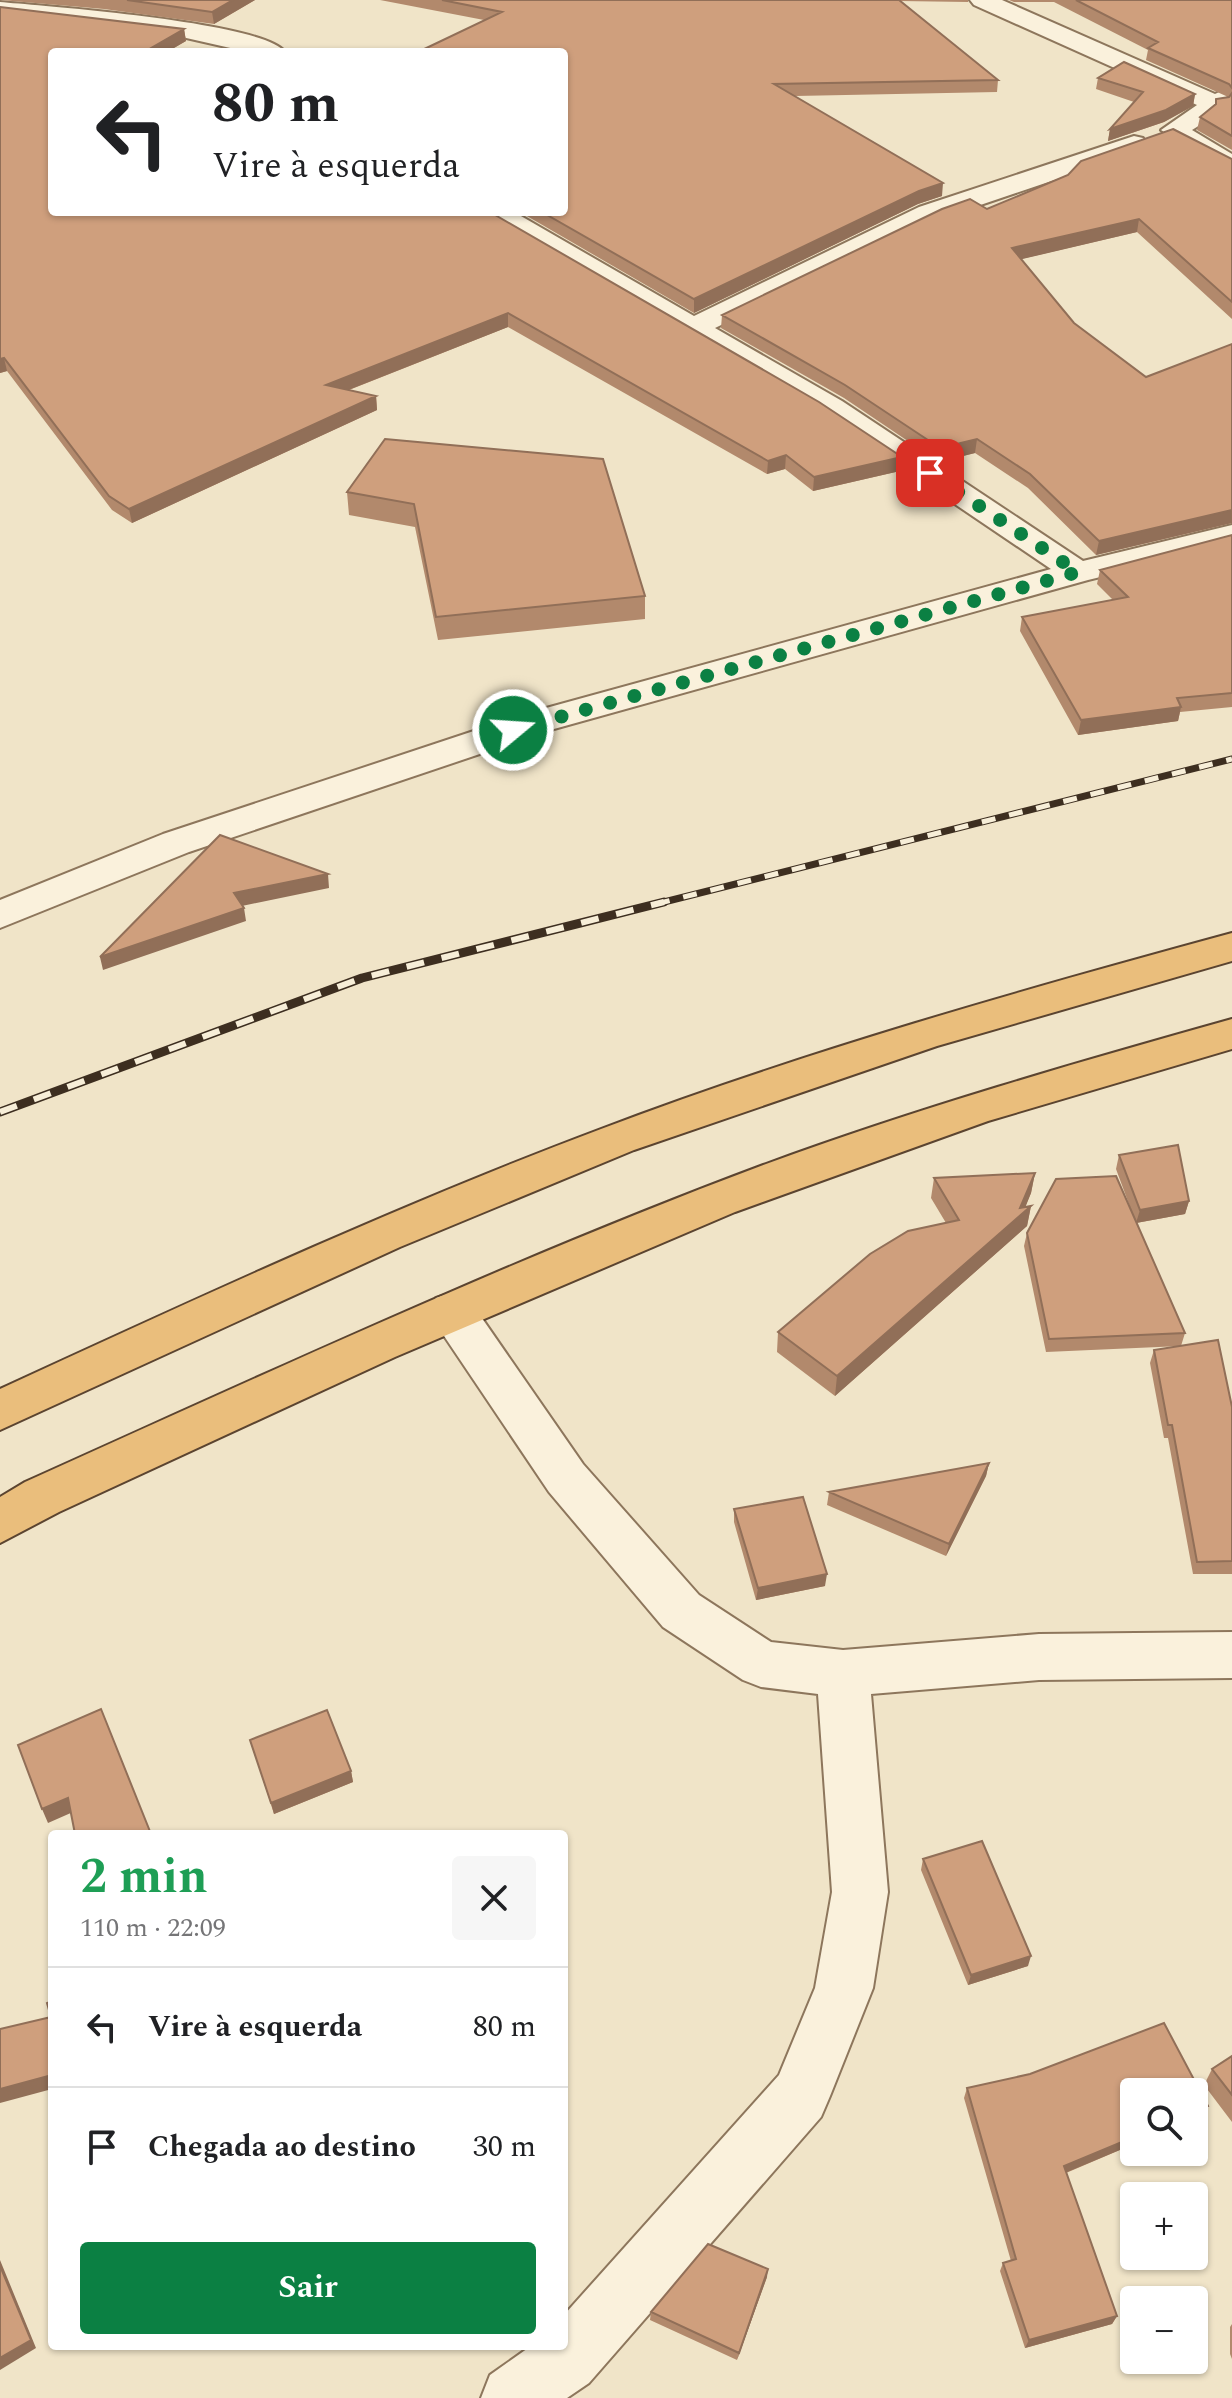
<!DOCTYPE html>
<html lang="pt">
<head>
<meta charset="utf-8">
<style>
  :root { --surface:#fff; --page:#f6f6f6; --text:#202124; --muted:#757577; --line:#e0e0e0; --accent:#0b8043 }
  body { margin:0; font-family:Spectral,serif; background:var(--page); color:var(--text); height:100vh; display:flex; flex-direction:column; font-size:30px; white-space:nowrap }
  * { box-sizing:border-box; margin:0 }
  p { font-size:26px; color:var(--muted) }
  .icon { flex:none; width:44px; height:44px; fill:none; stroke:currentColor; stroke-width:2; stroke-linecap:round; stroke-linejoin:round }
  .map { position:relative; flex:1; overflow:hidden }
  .panel { position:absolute; left:48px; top:1830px; width:520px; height:520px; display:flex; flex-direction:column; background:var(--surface); border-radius:8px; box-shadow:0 2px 6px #0004 }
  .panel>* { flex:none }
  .hud { position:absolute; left:48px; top:48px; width:520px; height:168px; border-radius:8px; box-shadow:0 2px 6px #0004; background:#fff; color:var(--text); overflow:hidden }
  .controls { position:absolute; left:1120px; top:2078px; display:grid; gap:16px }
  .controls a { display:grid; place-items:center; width:88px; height:88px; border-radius:8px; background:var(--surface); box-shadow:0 2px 6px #0004; font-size:40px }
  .pin { position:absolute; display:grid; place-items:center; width:68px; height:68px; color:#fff; margin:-34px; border-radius:16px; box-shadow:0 4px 12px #0006 }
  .me { position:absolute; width:88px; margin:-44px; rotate:72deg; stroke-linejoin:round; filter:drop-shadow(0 0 6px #0008) }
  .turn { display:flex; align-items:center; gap:28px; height:168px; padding:0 32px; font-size:36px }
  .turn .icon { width:104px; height:104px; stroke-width:2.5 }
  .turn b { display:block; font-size:56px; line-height:68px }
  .round { display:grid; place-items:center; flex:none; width:84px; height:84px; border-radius:8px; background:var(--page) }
  .headline { display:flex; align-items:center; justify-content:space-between; height:136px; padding:0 32px }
  h1 { font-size:48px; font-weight:700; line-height:60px; color:#1e9e55 }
  .button { display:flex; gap:16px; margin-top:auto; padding:16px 32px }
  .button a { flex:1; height:92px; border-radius:8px; background:var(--accent); color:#fff; font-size:32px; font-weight:700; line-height:92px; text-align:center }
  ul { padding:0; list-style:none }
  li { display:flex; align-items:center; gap:24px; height:120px; padding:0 32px; border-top:2px solid var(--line) }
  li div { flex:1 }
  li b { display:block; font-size:30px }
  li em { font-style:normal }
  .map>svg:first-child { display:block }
</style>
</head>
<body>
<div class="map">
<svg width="1232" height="2398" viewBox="0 0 1232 2398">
  <rect width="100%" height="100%" fill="#f0e4c8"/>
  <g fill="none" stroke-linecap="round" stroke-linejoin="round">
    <g stroke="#8d765c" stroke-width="4">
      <path id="minor" d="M970,0H1002L1215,94L1232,86V105L1192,130L1232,154V173L1223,171L1161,130L1197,105L974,5Z
        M0,2C44,6 264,22 285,52H248L173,35L0,16Z
        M1134,136L1143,138L1147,144L1143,150L939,219L715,328L842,401L1083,561L1232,525V545L1088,580L554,729L189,852L0,928V900L163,834L528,713L1051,569L820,413L484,218L480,212H514L694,316L919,207Z
        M452,1293L468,1298L583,1464L699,1595L771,1642L843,1650L1039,1634L1232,1632V1678L1039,1680L871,1694L888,1892L873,1988L830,2096L821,2117L589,2383L567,2398H481L490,2375L531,2346H564V2315L779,2075L815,1988L832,1892L818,1694L761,1687L743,1680L663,1627L549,1492L436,1324L429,1311L436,1298Z"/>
    </g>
    <g stroke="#5b4430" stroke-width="4">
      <path id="trunk" d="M1232,933V961L937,1046L634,1150L400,1247L0,1430V1389C198,1298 396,1206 601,1129C807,1051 1019,991 1232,933Z
        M1232,1019V1049L988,1121L735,1212L395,1357L59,1512L0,1543V1497L25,1482C270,1372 514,1258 766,1164C919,1108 1075,1063 1232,1019Z"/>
    </g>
    <use href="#minor" fill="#faf1dc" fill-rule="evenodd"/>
    <use href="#trunk" fill="#eabe7c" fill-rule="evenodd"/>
    <g stroke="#3d2e20" stroke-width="7">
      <path id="rail-far1" d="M656,904L1232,759"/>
    </g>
    <g stroke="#3d2e20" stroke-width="9">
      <path id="rail" d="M0,1112L362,978L664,902"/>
    </g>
    <use href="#rail-far1" stroke="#f7eed8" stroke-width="5" stroke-dasharray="14" stroke-linecap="butt"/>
    <use href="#rail" stroke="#f7eed8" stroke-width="6" stroke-dasharray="18" stroke-linecap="butt"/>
  </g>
  <path fill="#b2896c" d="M1,0H255L214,24L104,9Z
    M380,0H968V2L900,1L998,80L997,92L795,96L942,196L918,204L694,313L520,212H564L484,20Z
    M1009,0H1232V150L1197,130L1200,117L1215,104L1216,99L1227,97L1226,96L1146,60L1148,50L1054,2H1014Z
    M0,7L184,29L186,41L167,52H52L490,212L902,457L900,471L813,491L785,469L767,474L508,327L349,390L376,396L377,410L132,523L112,510L7,371L0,373Z
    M1098,78L1195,94L1193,106L1164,122L1108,141L1110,129L1134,102L1096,89Z
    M1232,159V319L1137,232L1021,259L1074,323L1146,377L1232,344V523L1096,555L1028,488L975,453L939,462L844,398L721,328L722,315L987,209Z
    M385,439L645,596V619L438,640L415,527L349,515L347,492Z
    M1232,535V707L1180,712L1178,721L1078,735L1020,631L1022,617L1113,600L1097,584L1100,570Z
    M1119,1155L1189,1201L1185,1214L1136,1223L1185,1333L1181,1346L1046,1352L1024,1246L1027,1233L1133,1215L1116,1169Z
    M1035,1173L1031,1193L1025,1207L1031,1206L1027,1226L835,1396L777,1352L778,1332L946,1223L931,1198L934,1178Z
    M1154,1350L1232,1407V1574H1193L1168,1438H1164L1150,1363Z
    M989,1463L986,1476L946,1556L827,1505L829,1492Z
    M734,1509L825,1586L756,1600L734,1522Z
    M250,1740L351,1771L353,1782L274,1814Z
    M923,1859L1028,1966L968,1985L921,1870Z
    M1164,2023L1208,2106L1203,2116L1194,2119V2092H1134V2144L1066,2173L1117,2316L1112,2324L1025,2348L1000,2271L1003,2263L1011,2261L964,2098L967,2088L1030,2074Z
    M1232,2056V2122L1204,2085L1212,2069Z
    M767,2277L737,2360L650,2320L651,2312Z
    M1232,2324V2359L1230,2354V2327Z"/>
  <path fill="#916f58" d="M233,0H255L214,24L212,12Z
    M184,29L186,41L167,52H144Z
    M1195,94L1193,106L1164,122L1108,141L1110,129Z
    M943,183L942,196L918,204L694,313V299L919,191Z
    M1139,219L1137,232L1010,262L1012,248Z
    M508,313V327L328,398L326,385Z
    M4,358L7,371L0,373V359Z
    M376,396L377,410L132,523L129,509Z
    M977,439L975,453L939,462L940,448Z
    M786,455L785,469L767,474L768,461Z
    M902,457L900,471L813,491L814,477Z
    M1232,510V523L1096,555L1099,541Z
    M1181,707L1178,721L1078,735L1081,720Z
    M328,874L329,888L237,907L234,893Z
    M244,908L246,921L103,970L100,957Z
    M1035,1173L1031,1193L1023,1213L1031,1206L1027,1226L835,1396L837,1376L1020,1208Z
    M1189,1201L1185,1214L1136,1223L1140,1210Z
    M989,1463L986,1476L946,1556L949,1544Z
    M827,1574L825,1586L756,1600L758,1588Z
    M351,1771L353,1782L274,1814L271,1803Z
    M68,1798L73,1812L48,1823L42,1809Z
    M1031,1956L1028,1966L968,1985L971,1975Z
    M52,2075V2089L0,2103V2089Z
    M1208,2106L1203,2116L1194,2119V2112Z
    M1134,2137V2144L1060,2175L1064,2166Z
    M0,2260L36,2348L0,2370Z
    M768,2269L767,2277L737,2360L739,2353Z
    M1117,2316L1112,2324L1025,2348L1029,2340Z"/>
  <path fill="#cf9f7d" stroke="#916f58" stroke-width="2" d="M127,0H233L212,12Z
    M442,0H899L998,80L774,84L943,183L919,191L694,299L542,212H564V52H418L502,12Z
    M1076,0H1232V88L1229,84L1148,48L1158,42Z
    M0,7L184,29L144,52H52V212H490L819,402L902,457L814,477L786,455L768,461L508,313L326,385L376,396L129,509L109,496L4,358L0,359Z
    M1124,62L1195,94L1166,110L1110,129L1143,92L1098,78Z
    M1232,93V136L1200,117L1216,104V99L1229,97Z
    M1173,129L1232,159V302L1139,219L1012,248L1074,323L1146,377L1232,344V510L1099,541L1030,474L977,439L940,448L845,385L722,315L942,209L970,199L987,209L1068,175L1081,161Z
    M385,439L603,459L645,596L436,617L414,504L347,492Z
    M1232,535V693L1177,698L1181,707L1081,720L1022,617L1128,597L1100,570Z
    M220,835L328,874L234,893L244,908L100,957Z
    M1178,1145L1189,1201L1140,1210L1119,1155Z
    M1035,1173L1020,1208L1031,1206L837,1376L778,1332L870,1254L908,1231L959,1220L934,1178Z
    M1116,1176L1185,1333L1049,1339L1027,1233L1056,1179Z
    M1218,1340L1232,1407V1561L1197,1562L1172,1425H1168L1154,1350Z
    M989,1463L949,1544L829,1492Z
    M803,1497L827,1574L758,1588L734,1509Z
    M101,1709L151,1834H75L68,1798L42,1809L18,1745Z
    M327,1710L351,1771L271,1803L250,1740Z
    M982,1841L1031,1956L971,1975L923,1859Z
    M52,2001V2075L0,2089V2029L51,2017L47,2003Z
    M1164,2023L1208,2106L1194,2112V2092H1134V2137L1064,2166L1117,2316L1029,2340L1003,2263L1016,2259L967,2088L1030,2074Z
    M1232,2056V2095L1212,2069Z
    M708,2244L768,2269L739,2353L651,2312Z
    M0,2266L31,2340L0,2358Z"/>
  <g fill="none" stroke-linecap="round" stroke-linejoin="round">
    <path stroke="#0b8043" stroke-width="14" stroke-dasharray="0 25.2" d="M513,730L1078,572L930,473"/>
  </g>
</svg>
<div class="controls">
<a><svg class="icon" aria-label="search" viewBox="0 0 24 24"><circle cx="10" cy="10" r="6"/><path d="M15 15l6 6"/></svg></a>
<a>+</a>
<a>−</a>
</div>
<div class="pin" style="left:930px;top:473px;background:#d93025"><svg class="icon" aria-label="arrive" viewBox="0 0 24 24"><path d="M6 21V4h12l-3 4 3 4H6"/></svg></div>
<svg class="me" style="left:513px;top:730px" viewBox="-20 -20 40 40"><circle r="17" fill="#0b8043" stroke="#fff" stroke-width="3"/><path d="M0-11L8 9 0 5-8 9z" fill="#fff"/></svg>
<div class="hud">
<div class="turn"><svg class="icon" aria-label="left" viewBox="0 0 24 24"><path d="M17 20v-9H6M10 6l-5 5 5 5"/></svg><div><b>80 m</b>Vire à esquerda</div></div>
</div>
<section class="panel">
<div class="headline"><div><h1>2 min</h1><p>110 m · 22:09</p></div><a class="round"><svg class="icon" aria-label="close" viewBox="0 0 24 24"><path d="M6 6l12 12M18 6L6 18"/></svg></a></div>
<ul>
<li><svg class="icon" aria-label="left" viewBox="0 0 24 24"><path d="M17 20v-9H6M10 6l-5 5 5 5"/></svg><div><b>Vire à esquerda</b></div><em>80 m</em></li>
<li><svg class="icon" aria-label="arrive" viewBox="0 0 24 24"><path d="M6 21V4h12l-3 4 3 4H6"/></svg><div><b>Chegada ao destino</b></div><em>30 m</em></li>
</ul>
<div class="button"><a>Sair</a></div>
</section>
</div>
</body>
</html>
